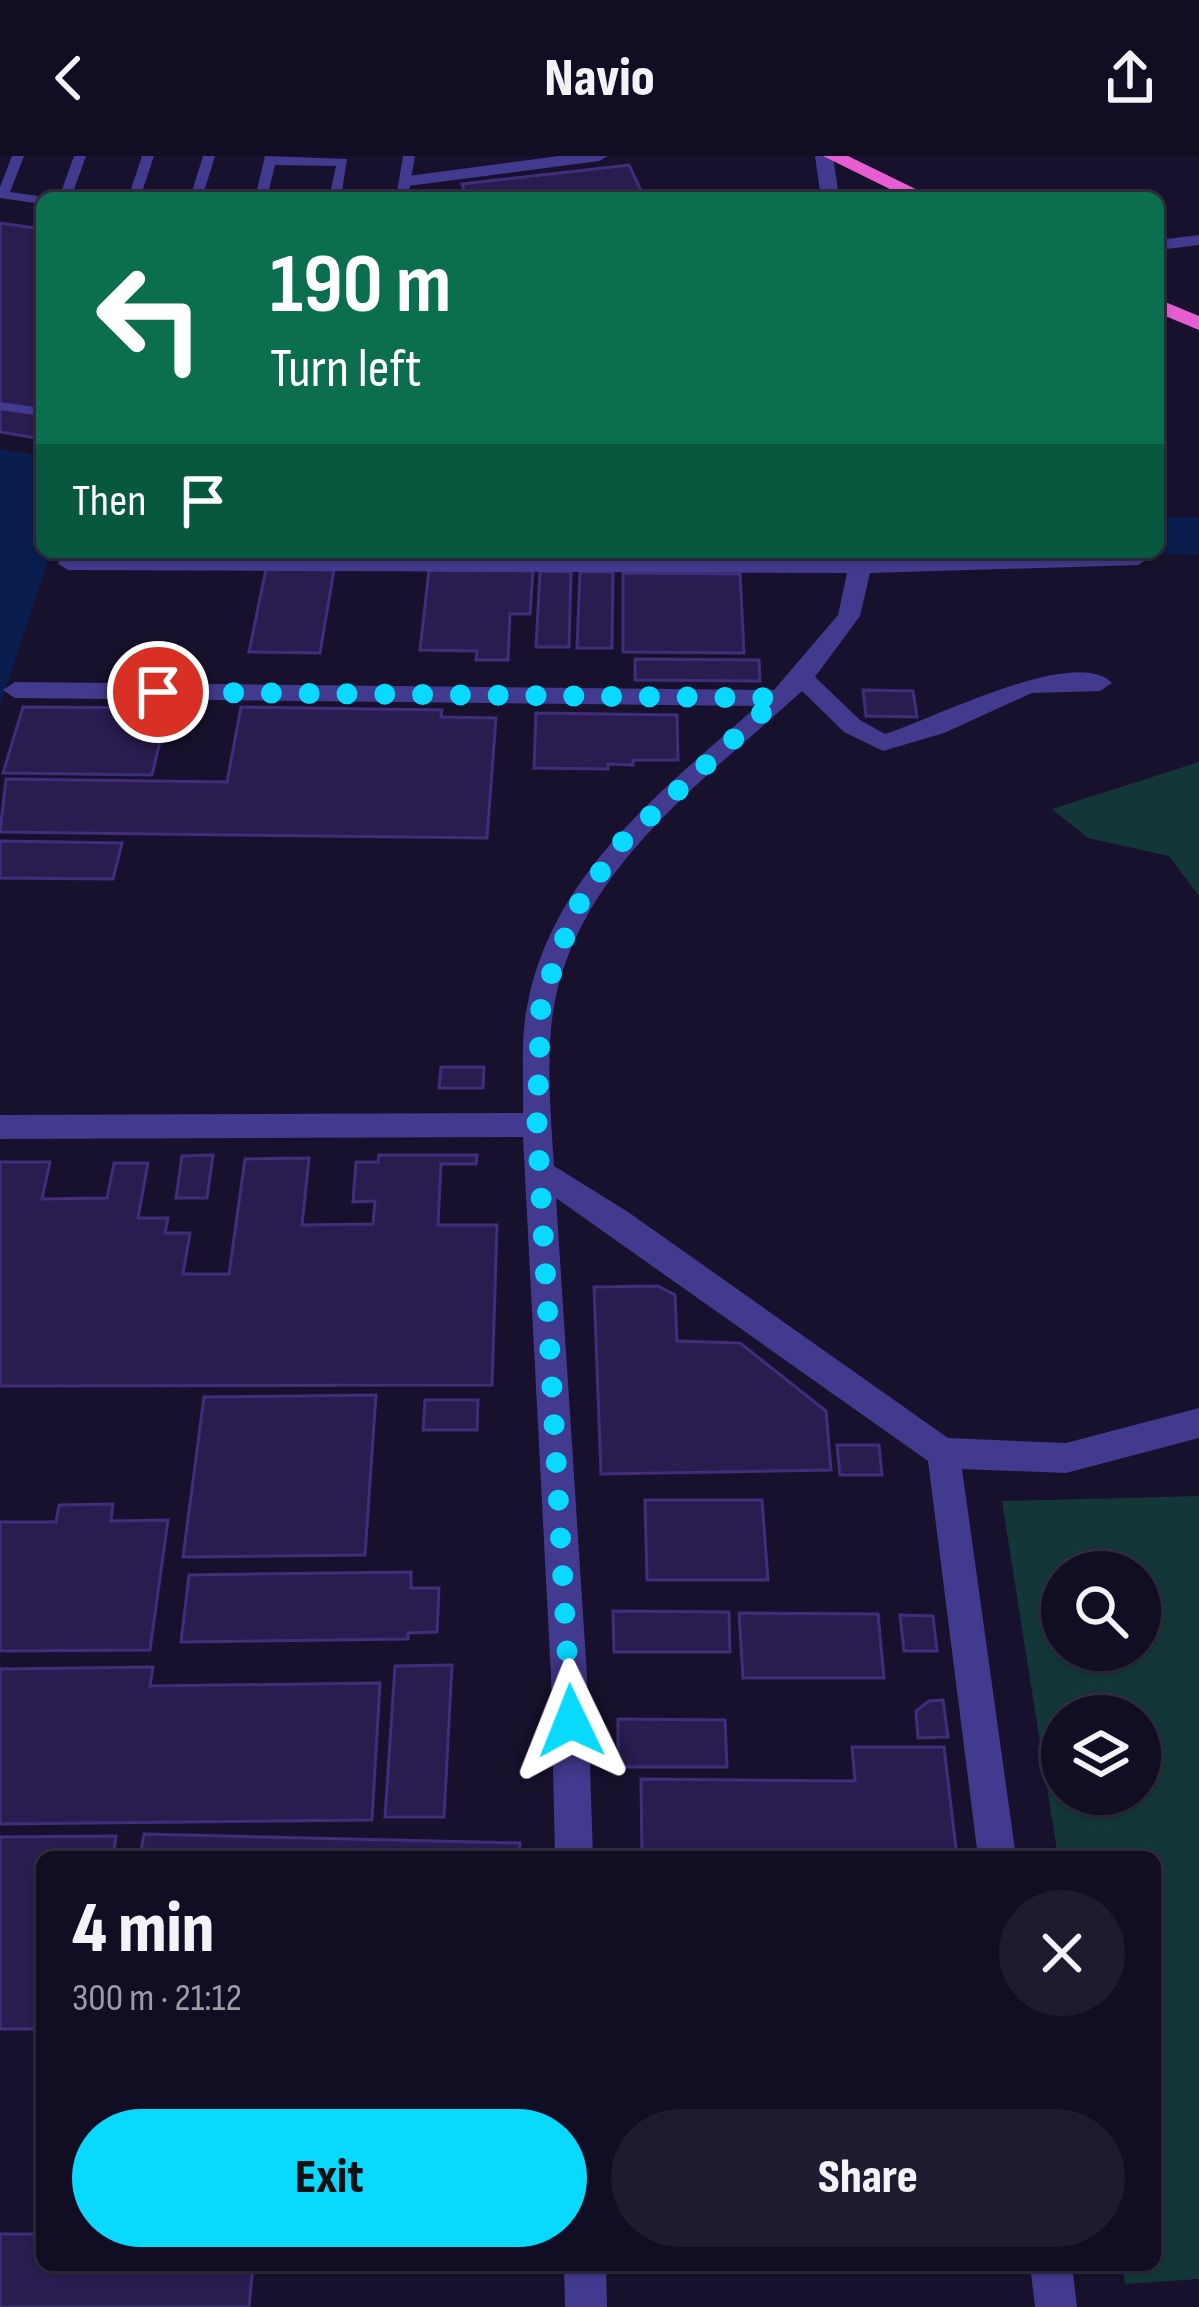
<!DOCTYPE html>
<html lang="en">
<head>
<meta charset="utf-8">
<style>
  :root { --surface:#110d22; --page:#1e1b2f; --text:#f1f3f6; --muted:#9c9ca5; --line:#302d40; --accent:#09d9ff }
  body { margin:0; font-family:"Sofia Sans Condensed",sans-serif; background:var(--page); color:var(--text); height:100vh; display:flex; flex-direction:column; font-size:45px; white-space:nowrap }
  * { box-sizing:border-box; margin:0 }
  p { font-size:39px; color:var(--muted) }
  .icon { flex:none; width:66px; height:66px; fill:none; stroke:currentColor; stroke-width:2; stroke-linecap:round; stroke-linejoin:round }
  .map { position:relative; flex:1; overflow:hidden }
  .drawer { position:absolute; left:36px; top:1695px; width:1125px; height:420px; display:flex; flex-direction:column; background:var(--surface); border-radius:18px; box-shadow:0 3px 9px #0004,0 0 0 3px var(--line) }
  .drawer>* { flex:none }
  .top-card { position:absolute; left:36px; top:36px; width:1128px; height:366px; border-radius:18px; box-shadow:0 3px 9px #0004,0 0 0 3px var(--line); background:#0b6e4f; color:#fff; overflow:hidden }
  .tools { position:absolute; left:1041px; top:1395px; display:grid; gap:24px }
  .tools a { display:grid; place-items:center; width:120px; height:120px; border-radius:50%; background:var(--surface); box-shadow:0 3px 9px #0004,0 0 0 3px var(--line); font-size:60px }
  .pin { position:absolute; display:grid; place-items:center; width:102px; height:102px; color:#fff; margin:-51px; border:6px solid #fff; border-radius:50%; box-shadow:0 3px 12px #0007 }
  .me { position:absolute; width:132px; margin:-66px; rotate:358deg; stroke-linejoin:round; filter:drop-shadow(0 0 9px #0008) }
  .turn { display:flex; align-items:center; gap:42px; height:252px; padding:0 36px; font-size:54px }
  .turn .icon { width:156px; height:156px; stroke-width:2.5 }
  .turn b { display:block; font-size:84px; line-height:102px }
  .then { display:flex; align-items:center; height:114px; padding:0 36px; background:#0003; gap:24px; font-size:45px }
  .round { display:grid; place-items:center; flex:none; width:126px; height:126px; border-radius:63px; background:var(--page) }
  .headline { display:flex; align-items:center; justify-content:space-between; height:204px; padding:0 36px }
  h1 { font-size:72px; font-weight:800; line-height:90px }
  .primary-button { display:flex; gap:24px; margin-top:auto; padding:24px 36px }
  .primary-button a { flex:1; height:138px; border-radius:72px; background:var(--accent); color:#111; font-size:48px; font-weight:800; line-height:138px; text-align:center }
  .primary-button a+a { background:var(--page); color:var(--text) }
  header { display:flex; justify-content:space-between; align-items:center; height:156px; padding:0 36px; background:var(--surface); font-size:54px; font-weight:800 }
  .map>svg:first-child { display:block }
</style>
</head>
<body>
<header><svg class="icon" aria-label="back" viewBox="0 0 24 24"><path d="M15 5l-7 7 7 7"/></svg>Navio<svg class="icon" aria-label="share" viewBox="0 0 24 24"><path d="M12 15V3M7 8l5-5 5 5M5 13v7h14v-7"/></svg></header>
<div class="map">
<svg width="1199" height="2151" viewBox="0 0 1199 2151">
  <rect width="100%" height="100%" fill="#17112d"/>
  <path fill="#133738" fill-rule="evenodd" d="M1199,606V740L1169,700L1088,682L1052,653Z
    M1199,1340V2123L1125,2128L1122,2109H1155V1701H1058L1002,1345ZM1062,1416H1140V1494H1062ZM1062,1560H1140V1638H1062Z"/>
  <path fill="#091e4e" d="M0,293L42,300V396H845V404L50,398L0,550Z"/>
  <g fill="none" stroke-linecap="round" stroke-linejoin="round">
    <path fill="#091e4e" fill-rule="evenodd" d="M1158,361H1199V399L1146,396H1158Z"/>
  </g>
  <path fill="#291c4f" stroke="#412d7c" stroke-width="3" d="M629,9L643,39L467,42L462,28Z
    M0,67L42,73V283L0,276Z
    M266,413L334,414L320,497L249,496Z
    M429,414L533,415L530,458H510L508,504H476L477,495L420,494Z
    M540,415L571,416L569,491H536Z
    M580,416H613L612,492H577Z
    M623,417L740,418L744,497L623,496Z
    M635,503L759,504L760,525L635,524Z
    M863,534L913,535L917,561L866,560Z
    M23,551L168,552L152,619L3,617Z
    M241,551L442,554L441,561L496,562L487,682L0,676L6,623L227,626Z
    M536,557L677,559L678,604H633V609L608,608V613L534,612Z
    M0,685L122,687L113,723L0,722Z
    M441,911H484L483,932H439Z
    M213,999L207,1042H176L182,1000Z
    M379,999H477L476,1008H441L438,1069H497L492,1229L0,1230V1006H50L42,1043L107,1042L114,1007H148L138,1062H168L165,1077H190L183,1118H229L245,1003L309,1002L302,1069L373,1068L375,1045L353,1046L356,1006H378Z
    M658,1130L675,1139L677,1185L740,1187L826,1255L831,1314L601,1318L594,1131Z
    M376,1239L365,1399L183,1401L204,1241Z
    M425,1244H478L477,1274H423Z
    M837,1289H879L882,1319H840Z
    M645,1344H762L768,1424H647Z
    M113,1348L111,1365L168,1364L150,1494L0,1495V1366H56L59,1349Z
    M411,1416V1432H439L437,1476L408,1477V1483L181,1486L189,1419Z
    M613,1455L729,1456L730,1496H614Z
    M739,1457L878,1458L884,1522H743Z
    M900,1459L933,1460L937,1495H904Z
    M452,1509L444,1661H385L395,1510Z
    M153,1511L150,1530L380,1527L372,1664L0,1668V1513Z
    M943,1544L948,1581L918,1582L916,1555L929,1545Z
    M618,1563L725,1564L727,1611H618Z
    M852,1591H944L957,1701H642L641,1623L855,1625Z
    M144,1678L520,1687L519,1701H140Z
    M116,1680L113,1701H42V1873H0V1681Z
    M0,2078H42V2109H253L249,2151H0Z"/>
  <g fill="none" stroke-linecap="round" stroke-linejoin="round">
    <path fill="#423a8e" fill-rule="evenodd" d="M12,0H24L10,36L46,41L42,42V48L0,42V31Z
      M74,0H86L71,42H59Z
      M142,0H154L140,42H128Z
      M203,0H215L202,42H190Z
      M265,0L347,3L341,42H329L336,10L275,9L267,42H255Z
      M403,0H415L408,42H396Z
      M0,246L42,252V260L0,254Z"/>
    <path fill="#423a8e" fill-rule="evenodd" d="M559,0H608L599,5L408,30L399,25L408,20Z
      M815,0H833L839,42H821Z
      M852,396H874L873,403C911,401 1133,388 1149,402L1138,409L870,417L860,460L815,521L860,564L885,578C931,564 1075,489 1112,527L1100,535L1032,537L944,577L883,595L844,576L802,535C705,624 583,709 555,845C545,893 551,962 554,1010L628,1056L948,1282L1066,1287L1199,1252V1282L1066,1317L962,1313L1016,1701H978L928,1305L556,1042L587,1520L593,1701H555L551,1520L523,981L0,983V959L523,957C524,922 520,880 528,846C555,714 663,635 757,550L15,542L3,534L15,526L774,534L838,459L847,417L68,414L57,407L68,400L850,403Z
      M564,2109H606L607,2151H565Z
      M1030,2109H1072L1077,2151H1035Z"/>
    <path fill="#423a8e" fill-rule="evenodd" d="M1199,79V89L1158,94V84Z"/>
    <path fill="#e65ecf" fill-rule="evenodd" d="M823,0H848L934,42H908Z
      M1158,143L1199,160V174L1158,157Z"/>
  </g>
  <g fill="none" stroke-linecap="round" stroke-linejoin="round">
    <path stroke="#09d9ff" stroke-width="21" stroke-dasharray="0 37.8" d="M158,536L778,542L618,690L575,754L541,846L537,969L571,1565"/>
  </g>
</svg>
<div class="tools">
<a><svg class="icon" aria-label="search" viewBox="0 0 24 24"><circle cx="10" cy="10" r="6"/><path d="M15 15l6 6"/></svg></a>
<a><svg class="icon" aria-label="layers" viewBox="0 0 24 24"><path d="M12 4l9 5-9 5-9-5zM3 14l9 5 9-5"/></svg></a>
</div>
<div class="pin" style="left:158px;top:536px;background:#d93025"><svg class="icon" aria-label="arrive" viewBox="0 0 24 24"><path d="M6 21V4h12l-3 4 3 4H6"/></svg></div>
<svg class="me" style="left:571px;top:1565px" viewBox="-20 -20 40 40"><path d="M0-17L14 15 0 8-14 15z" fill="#09d9ff" stroke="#fff" stroke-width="4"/></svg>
<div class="top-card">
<div class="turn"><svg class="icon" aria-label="left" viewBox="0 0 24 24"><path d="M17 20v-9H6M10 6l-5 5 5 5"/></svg><div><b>190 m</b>Turn left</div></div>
<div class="then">Then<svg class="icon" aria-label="arrive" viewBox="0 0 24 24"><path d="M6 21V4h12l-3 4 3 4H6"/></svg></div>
</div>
<section class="drawer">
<div class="headline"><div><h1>4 min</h1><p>300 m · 21:12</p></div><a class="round"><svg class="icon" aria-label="close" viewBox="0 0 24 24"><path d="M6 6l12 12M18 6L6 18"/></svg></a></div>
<div class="primary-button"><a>Exit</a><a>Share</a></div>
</section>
</div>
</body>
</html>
